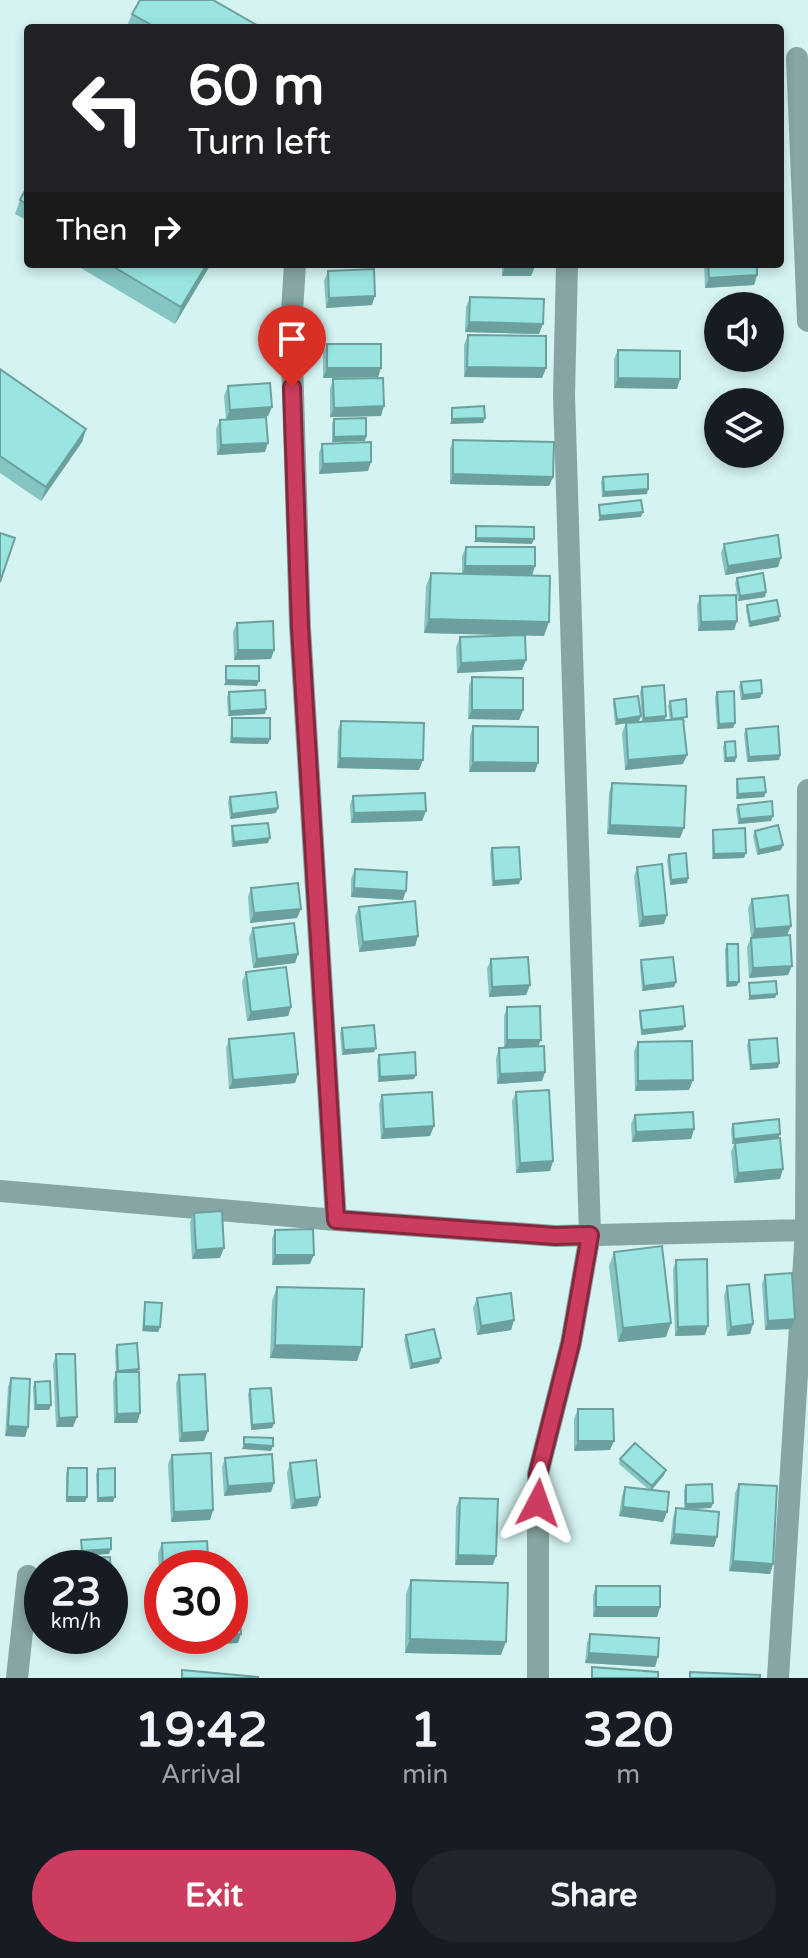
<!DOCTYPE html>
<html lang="en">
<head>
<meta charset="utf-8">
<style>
  :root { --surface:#171b24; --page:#20242c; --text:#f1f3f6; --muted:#9ea1a6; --accent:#cc3c5e }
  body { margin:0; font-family:"Varela Round",sans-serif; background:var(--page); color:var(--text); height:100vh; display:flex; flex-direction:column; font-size:30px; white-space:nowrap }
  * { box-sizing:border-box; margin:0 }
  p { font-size:26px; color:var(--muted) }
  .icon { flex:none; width:44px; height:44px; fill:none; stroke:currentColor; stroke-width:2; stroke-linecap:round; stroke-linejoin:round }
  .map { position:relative; height:1678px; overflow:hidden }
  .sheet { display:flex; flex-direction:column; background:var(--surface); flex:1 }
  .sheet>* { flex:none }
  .hud { position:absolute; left:24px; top:24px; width:760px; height:244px; border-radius:8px; box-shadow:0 4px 12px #0003; background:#202124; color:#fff; overflow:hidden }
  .tools { position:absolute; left:704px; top:292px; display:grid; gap:16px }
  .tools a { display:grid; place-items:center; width:80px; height:80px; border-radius:50%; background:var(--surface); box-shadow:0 4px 12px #0003; font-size:40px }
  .speed { position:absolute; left:24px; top:1550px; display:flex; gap:16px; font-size:40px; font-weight:700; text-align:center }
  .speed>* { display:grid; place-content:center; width:104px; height:104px; border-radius:50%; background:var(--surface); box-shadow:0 4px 12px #0003; line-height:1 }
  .speed small { font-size:20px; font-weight:400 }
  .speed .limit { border:12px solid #d22; background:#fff; color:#111 }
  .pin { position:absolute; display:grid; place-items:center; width:68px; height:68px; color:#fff; margin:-82px -34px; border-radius:50% 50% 50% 0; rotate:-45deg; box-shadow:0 0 8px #0007 }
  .pin .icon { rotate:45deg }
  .me { position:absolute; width:88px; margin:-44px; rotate:4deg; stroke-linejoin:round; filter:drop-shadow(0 0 6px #0008) }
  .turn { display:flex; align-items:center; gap:28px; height:168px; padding:0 32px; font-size:36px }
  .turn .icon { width:104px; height:104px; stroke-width:2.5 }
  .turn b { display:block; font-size:56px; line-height:68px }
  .then { display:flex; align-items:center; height:76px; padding:0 32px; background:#0003; gap:16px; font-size:30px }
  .eta { display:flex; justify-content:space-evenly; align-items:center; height:136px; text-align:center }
  .eta b { font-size:48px; font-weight:800; line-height:56px }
  .primary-button { display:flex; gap:16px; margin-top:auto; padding:16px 32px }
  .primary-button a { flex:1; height:92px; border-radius:48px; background:var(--accent); color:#fff; font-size:32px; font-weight:800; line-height:92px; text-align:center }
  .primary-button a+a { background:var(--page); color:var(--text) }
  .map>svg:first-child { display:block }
</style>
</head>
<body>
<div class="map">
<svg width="808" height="1678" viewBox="0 0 808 1678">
  <rect width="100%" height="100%" fill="#d4f3f1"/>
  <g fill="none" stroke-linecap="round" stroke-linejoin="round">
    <path stroke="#87a5a3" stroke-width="22" d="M797,58L808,321
      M295,264L291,327L300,627L336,1220
      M0,1191L336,1220L555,1236L808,1230
      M17,1678L28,1576
      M538,1678V1474L571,1343L590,1235L564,395L567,264
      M778,1678L806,1230L808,790"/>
  </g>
  <path fill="#84c5c2" d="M132,14L262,28H124L127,26Z
    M28,185V221L15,214L20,200Z
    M74,264H211L175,324Z
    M502,264H535V266L531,276H502Z
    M704,264H757V275L754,285L705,288Z
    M328,271L372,305L326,308L324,281Z
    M470,297L539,334L465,332L466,307Z
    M468,335L546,368L542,378L464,377V345Z
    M327,344L381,368L378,377L323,378V353Z
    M618,350L680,379L677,389L614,388V359Z
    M0,369L86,429L82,442L41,501L0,473Z
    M333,379L381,416L330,417V389Z
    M228,386L272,407L268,416L254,418L265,452L217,455L216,429L220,420L226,419L224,396Z
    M334,419L366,436L365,441L332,442V423Z
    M453,440L553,477L549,486L450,484V449Z
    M322,444L368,471L319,474V453Z
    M603,477L647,494L602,497L601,482Z
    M724,544L778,567L725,575L721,553Z
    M466,547L532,576L544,636L525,635L526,660L522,670L457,673L456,647L460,637L517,635L424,633L426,586L431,573L462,574V556Z
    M737,578L765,597L738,601L735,583Z
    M700,596L737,621L734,630L698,631L697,606Z
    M747,605L779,621L749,627L746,610Z
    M237,623L274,650L271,659L234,660L233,632Z
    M472,677L523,710L519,720L468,719L469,686Z
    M741,682L762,693L760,698L741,700L739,686Z
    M642,687L666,716L665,720H670L668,706L670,701L686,722H684L683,764L625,770L622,733L626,723L642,722L640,692Z
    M229,692L266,709L265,714L228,716L227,697Z
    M717,692L735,723L733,728L717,729L715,697Z
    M614,699L641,716L639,721L615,725L613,704Z
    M232,718L268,744L230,743L231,723Z
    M341,721L419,770L337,768L338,730Z
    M473,726L535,772H469L470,736Z
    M746,729L780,755L779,760L747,762L744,734Z
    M725,742L736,757L735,762H724L723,747Z
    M737,779L766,792L764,797L736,799V784Z
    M612,783L680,838L607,834L609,793Z
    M353,796L426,811L422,821L351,823L350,805Z
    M230,797L276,813L230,819L228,802Z
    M738,805L771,821L738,824L736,809Z
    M232,826L268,843L232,847L231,831Z
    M713,830L744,858L712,859V835Z
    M755,831L781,850L757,855L753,836Z
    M492,848L519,884L492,886L490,853Z
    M669,855L688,878L687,883L670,885L667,860Z
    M637,867L664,924L639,927L634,877Z
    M355,869L403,900L351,897V879Z
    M251,888L297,918L250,923L248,897Z
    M752,899L791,926L787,935L788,975L749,978L747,947L751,938L748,908Z
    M359,907L418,936L415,946L359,952L355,916Z
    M253,928L298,954L295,963L253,968L249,938Z
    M727,944L737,986L726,987L725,949Z
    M491,959L530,985L526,995L489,997L487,969Z
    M641,960L676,982L674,987L642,991L640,965Z
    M246,972L291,1007L288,1016L247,1021L242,982Z
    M507,1007L538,1046L545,1072L542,1081L497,1084L496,1058L499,1048H504V1016Z
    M640,1011L683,1030L641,1035L639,1016Z
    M342,1028L376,1048L374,1052L342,1055L340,1033Z
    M229,1039L298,1074L295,1083L229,1089L226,1048Z
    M749,1040L779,1063L778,1068L750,1070L747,1045Z
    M638,1042L689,1090L635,1091L634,1051Z
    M379,1055L416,1075L414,1079L378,1082L377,1060Z
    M516,1092L553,1161L550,1171L516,1173L512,1101Z
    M382,1095L430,1136L381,1139L379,1104Z
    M635,1115L694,1129L691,1139L632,1142L631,1124Z
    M733,1124L779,1139L780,1179L734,1183L731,1152L734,1144H732L731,1129Z
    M194,1213L220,1258L192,1259L190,1222Z
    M275,1230L310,1264L272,1265V1239Z
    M614,1252L666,1337L618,1342L609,1266Z
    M676,1260L705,1335L675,1336L673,1269Z
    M765,1275L791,1329L765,1330L762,1284Z
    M727,1286L753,1324L750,1334L727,1336L724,1296Z
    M277,1287L357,1361L270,1358L272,1301Z
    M477,1298L514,1320L511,1330L477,1335L473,1308Z
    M145,1302L160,1327L158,1332L142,1331L144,1307Z
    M406,1335L441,1358L439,1363L410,1369L404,1340Z
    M117,1345L139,1369L138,1372L140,1413L137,1423H114L113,1382L116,1372L115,1350Z
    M56,1354L73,1427H56L53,1364Z
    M179,1375L204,1441L179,1442L176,1384Z
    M11,1378L28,1427L25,1437L5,1436L8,1387Z
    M35,1382L51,1405L49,1410H34L33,1387Z
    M250,1389L274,1423L272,1428L251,1430L248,1394Z
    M578,1409L610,1450L574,1451V1419Z
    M172,1455L213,1510L210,1520L171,1522L168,1464Z
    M225,1458L274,1483L271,1492L224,1496L222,1467Z
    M620,1459L666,1470L664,1475L652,1490L667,1512L663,1522L619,1516L622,1496L625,1487L648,1489L619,1464Z
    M290,1463L320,1497L317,1506L291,1509L287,1473Z
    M68,1468L87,1497L85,1502H66V1473Z
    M98,1469L113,1502H97L96,1474Z
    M739,1484L773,1564L770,1574L729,1571L735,1493Z
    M686,1485L713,1503L711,1508L688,1509L714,1547L670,1544L673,1518L676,1508L684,1509V1490Z
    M460,1498L493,1565H455L456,1507Z
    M162,1543L209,1568H162V1596H160L158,1553Z
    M411,1580L501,1655L405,1653L406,1594Z
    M596,1586L660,1607L657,1617H593V1595Z
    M590,1634L655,1667L585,1663L587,1643Z"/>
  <path fill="#6ca09e" d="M207,264H211L175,324L181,307Z
    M505,266H535L531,276H502Z
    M757,275L754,285L705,288L709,278Z
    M375,296L372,305L326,308L329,298Z
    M469,322L543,324L539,334L465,332Z
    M725,358H750L748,365H723Z
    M467,367L546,368L542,378L464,377Z
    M327,368H381L378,377L323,378Z
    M618,378L680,379L677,389L614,388Z
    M384,406L381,416L330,417L334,408Z
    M272,407L268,416L226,420L230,410Z
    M485,418L483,423L450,424L452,419Z
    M86,429L82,442L41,501L46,487Z
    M366,436L365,441L332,442L334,437Z
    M268,443L265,452L217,455L221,445Z
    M371,462L368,471L319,474L323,464Z
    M453,474L553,477L549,486L450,484Z
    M648,489L647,494L602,497L604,492Z
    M643,512L641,517L598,521L600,516Z
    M476,538L534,539L532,544L474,542Z
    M781,558L778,567L725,575L728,566Z
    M465,566H535L532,576L462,575Z
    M766,592L765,597L738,601L740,596Z
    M780,616L779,621L749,627L750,622Z
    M429,619L549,622L544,636L424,633Z
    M737,621L734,630L698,631L701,622Z
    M238,650H274L271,659L234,660Z
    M526,660L522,670L457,673L461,663Z
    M226,680L259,681L257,686L224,685Z
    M762,693L760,698L741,700L743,695Z
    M266,709L265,714L228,716L230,711Z
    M472,710H523L519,720L468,719Z
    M641,716L639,721L615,725L617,720Z
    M666,716L664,721L642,723L644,718Z
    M735,723L733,728L717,729L719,724Z
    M232,738L270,739L268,744L230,743Z
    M687,755L683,764L625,770L628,760Z
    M780,755L779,760L747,762L749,757Z
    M736,757L735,762H724L726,758Z
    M340,758L423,760L419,770L337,768Z
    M473,762L538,763L535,772H469Z
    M766,792L764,797L736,799L738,794Z
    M278,808L276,813L230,819L232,814Z
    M426,811L422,821L351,823L354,813Z
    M773,816L771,821L738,824L740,819Z
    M610,825L684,828L680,838L607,834Z
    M270,838L268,843L232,847L234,842Z
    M783,845L781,850L757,855L759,850Z
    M746,853L744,858L712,859L714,854Z
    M688,878L687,883L670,885L671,880Z
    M521,879L519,884L492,886L494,881Z
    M354,888L406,891L403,900L351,897Z
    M301,909L297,918L250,923L254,913Z
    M667,915L664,924L639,927L643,917Z
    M791,926L787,935L751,939L755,929Z
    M418,936L415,946L359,952L363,942Z
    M298,954L295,963L253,968L257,959Z
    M792,966L788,975L749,978L753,968Z
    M676,982L674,987L642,991L644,986Z
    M728,982H739L737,986L726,987Z
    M530,985L526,995L489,997L492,987Z
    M777,994L775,998L748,1000L750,996Z
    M291,1007L288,1016L247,1021L251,1012Z
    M685,1026L683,1030L641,1035L642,1030Z
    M507,1040H541L537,1049H504Z
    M376,1048L374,1052L342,1055L344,1050Z
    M779,1063L778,1068L750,1070L751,1065Z
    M545,1072L542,1081L497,1084L500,1074Z
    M298,1074L295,1083L229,1089L233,1080Z
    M416,1075L414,1079L378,1082L380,1077Z
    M693,1080L689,1090L635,1091L638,1081Z
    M434,1126L430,1136L381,1139L384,1129Z
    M694,1129L691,1139L632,1142L636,1132Z
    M780,1134L778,1139L732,1144L734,1139Z
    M553,1161L550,1171L516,1173L520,1163Z
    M783,1169L780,1179L734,1183L738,1173Z
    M224,1248L220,1258L192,1259L196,1250Z
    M275,1255H314L310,1264L272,1265Z
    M795,1319L791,1329L765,1330L768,1321Z
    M514,1320L511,1330L477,1335L481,1326Z
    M671,1323L666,1337L618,1342L623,1328Z
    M753,1324L750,1334L727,1336L731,1327Z
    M144,1326L160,1327L158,1332L142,1331Z
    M708,1326L705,1335L675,1336L678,1327Z
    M275,1345L362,1347L357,1361L270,1358Z
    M441,1358L439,1363L410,1369L412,1364Z
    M139,1369L137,1374L117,1375L118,1371Z
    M36,1405H51L49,1410H34Z
    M140,1413L137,1423H114L117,1414Z
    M77,1417L73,1427H56L59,1418Z
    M274,1423L272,1428L251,1430L252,1425Z
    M8,1426L28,1427L25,1437L5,1436Z
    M208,1431L204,1441L179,1442L182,1433Z
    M578,1441H614L610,1450L574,1451Z
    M244,1444L273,1446L271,1451L242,1449Z
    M666,1470L664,1475L650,1491L652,1486Z
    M274,1483L271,1492L224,1496L228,1486Z
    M67,1497H87L85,1502H66Z
    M115,1497L113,1502H97L98,1498Z
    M320,1497L317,1506L291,1509L295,1500Z
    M713,1503L711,1508L685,1509L686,1504Z
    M623,1507L667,1512L663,1522L619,1516Z
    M213,1510L210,1520L171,1522L174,1512Z
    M674,1534L717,1537L714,1547L670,1544Z
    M111,1549L109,1554L80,1556L82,1551Z
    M458,1555L496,1556L493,1565H455Z
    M733,1561L773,1564L770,1574L729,1571Z
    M596,1607H660L657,1617H593Z
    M241,1634L238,1643L198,1646L201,1636H230V1635Z
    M410,1639L506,1642L501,1655L405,1653Z
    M589,1653L658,1657L655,1667L585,1663Z"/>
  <path fill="#9ae5e1" stroke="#6ca09e" stroke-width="2" d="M140,0H213L262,28H157L132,14Z
    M28,185V205L20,200Z
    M109,264H207L181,307Z
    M505,264H535V266H505Z
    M708,264H757V275L709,278Z
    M374,269L375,296L329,298L328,271Z
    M470,297L544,299L543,324L469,322Z
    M727,302H751V306H727Z
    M468,335L546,336V368L467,367Z
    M327,344H381V368H327Z
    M618,350L680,351V379L618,378Z
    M0,369L86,429L46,487L0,456Z
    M383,378L384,406L334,408L333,379Z
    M270,383L272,407L230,410L228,386Z
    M484,406L485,418L452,419V408Z
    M266,417L268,443L221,445L220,420Z
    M366,418V436L334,437V419Z
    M453,440L554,442L553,477L453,474Z
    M371,442V462L323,464L322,444Z
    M648,474V489L604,492L603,477Z
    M641,500L643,512L600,516L599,505Z
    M476,526L534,527V539L476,538Z
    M0,533L15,538L0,582Z
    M778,535L781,558L728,566L724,544Z
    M466,547H535V566H465Z
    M431,573L550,576L549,622L429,619Z
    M763,573L766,592L740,596L737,578Z
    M736,595L737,621L701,622L700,596Z
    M777,600L780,616L750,622L747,605Z
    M273,621L274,650H238L237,623Z
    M525,635L526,660L461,663L460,637Z
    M226,666H259V681L226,680Z
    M472,677L523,678V710H472Z
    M761,680L762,693L743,695L741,682Z
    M664,685L666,716L644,718L642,687Z
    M265,690L266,709L230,711L229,692Z
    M734,691L735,723L719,724L717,692Z
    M638,696L641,716L617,720L614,699Z
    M686,699L687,717L672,719L670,701Z
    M232,718H270V739L232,738Z
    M683,719L687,755L628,760L626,723Z
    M341,721L424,723L423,760L340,758Z
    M473,726L538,727V763L473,762Z
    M778,726L780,755L749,757L746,729Z
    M735,741L736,757L726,758L725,742Z
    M764,777L766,792L738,794L737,779Z
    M612,783L686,786L684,828L610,825Z
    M276,792L278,808L232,814L230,797Z
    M425,793L426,811L354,813L353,796Z
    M772,801L773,816L740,819L738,805Z
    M268,823L270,838L234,842L232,826Z
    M778,825L783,845L759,850L755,831Z
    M745,828L746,853L714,854L713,830Z
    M519,847L521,879L494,881L492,848Z
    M686,853L688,878L671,880L669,855Z
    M662,864L667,915L643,917L637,867Z
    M355,869L407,872L406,891L354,888Z
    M298,883L301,909L254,913L251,888Z
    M788,895L791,926L755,929L752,899Z
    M415,901L418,936L363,942L359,907Z
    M294,923L298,954L257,959L253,928Z
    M790,935L792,966L753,968L751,938Z
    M727,944H738L739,982H728Z
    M528,957L530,985L492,987L491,959Z
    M673,957L676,982L644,986L641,960Z
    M286,967L291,1007L251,1012L246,972Z
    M776,981L777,994L750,996L749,983Z
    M540,1006L541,1040H507V1007Z
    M683,1006L685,1026L642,1030L640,1011Z
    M374,1025L376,1048L344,1050L342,1028Z
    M294,1033L298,1074L233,1080L229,1039Z
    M777,1038L779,1063L751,1065L749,1040Z
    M692,1041L693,1080L638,1081V1042Z
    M544,1046L545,1072L500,1074L499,1048Z
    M415,1052L416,1075L380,1077L379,1055Z
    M549,1090L553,1161L520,1163L516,1092Z
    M432,1092L434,1126L384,1129L382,1095Z
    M693,1112L694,1129L636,1132L635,1115Z
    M779,1119L780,1134L734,1139L733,1124Z
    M780,1138L783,1169L738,1173L735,1143Z
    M222,1211L224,1248L196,1250L194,1213Z
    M313,1229L314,1255H275V1230Z
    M662,1246L671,1323L623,1328L614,1252Z
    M707,1259L708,1326L678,1327L676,1260Z
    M792,1273L795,1319L768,1321L765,1275Z
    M749,1284L753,1324L731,1327L727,1286Z
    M277,1287L364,1289L362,1347L275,1345Z
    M511,1293L514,1320L481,1326L477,1298Z
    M145,1302L162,1303L160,1327L144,1326Z
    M434,1329L441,1358L412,1364L406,1335Z
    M137,1343L139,1369L118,1371L117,1345Z
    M56,1354H75L77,1417L59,1418Z
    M116,1372H139L140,1413L117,1414Z
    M205,1374L208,1431L182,1433L179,1375Z
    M11,1378L30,1379L28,1427L8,1426Z
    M50,1381L51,1405H36L35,1382Z
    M271,1388L274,1423L252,1425L250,1389Z
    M578,1409H613L614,1441H578Z
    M244,1437L273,1438V1446L244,1444Z
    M635,1443L666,1470L652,1486L620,1459Z
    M211,1453L213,1510L174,1512L172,1455Z
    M272,1454L274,1483L228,1486L225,1458Z
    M316,1460L320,1497L295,1500L290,1463Z
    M68,1468H87V1497H67Z
    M115,1468V1497L98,1498V1469Z
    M712,1484L713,1503L686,1504V1485Z
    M739,1484L777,1486L773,1564L733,1561Z
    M625,1487L669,1492L667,1512L623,1507Z
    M460,1498L498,1499L496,1556L458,1555Z
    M676,1508L719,1512L717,1537L674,1534Z
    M111,1538V1549L82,1551L81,1540Z
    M207,1541L209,1568H163L162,1543Z
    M110,1557L111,1574L110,1568H85L84,1558Z
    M411,1580L508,1583L506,1642L410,1639Z
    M596,1586H660V1607H596Z
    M230,1602H239L241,1634L230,1635Z
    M590,1634L659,1638L658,1657L589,1653Z
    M592,1667L658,1672V1678H592Z
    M182,1670L258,1677V1678H182Z
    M690,1672L760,1675V1678H690Z"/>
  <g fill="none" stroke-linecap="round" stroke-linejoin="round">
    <g stroke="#85273d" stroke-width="20">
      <path id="route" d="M292,387L300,627L336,1220L555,1236L590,1235L571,1343L538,1474V1503"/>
    </g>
    <use href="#route" stroke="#cc3c5e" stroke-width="14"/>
  </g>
</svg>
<div class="tools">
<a><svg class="icon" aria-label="sound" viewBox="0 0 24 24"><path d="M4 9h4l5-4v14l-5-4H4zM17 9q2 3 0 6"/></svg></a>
<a><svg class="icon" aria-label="layers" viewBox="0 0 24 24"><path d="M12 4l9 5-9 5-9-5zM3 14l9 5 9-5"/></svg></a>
</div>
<div class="speed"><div>23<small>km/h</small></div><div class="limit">30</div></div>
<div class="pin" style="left:292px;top:387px;background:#d93025"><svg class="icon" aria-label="arrive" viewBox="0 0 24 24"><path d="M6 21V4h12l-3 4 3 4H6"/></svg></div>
<svg class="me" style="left:538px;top:1503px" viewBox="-20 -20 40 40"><path d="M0-17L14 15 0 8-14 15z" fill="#cc3c5e" stroke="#fff" stroke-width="4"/></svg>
<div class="hud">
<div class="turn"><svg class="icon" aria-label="left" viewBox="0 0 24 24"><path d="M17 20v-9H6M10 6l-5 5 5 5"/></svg><div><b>60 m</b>Turn left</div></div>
<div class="then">Then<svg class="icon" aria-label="right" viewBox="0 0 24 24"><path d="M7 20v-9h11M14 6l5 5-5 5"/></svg></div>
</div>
</div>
<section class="sheet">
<div class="eta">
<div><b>19:42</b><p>Arrival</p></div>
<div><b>1</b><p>min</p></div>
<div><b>320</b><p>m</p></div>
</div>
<div class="primary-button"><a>Exit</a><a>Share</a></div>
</section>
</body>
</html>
